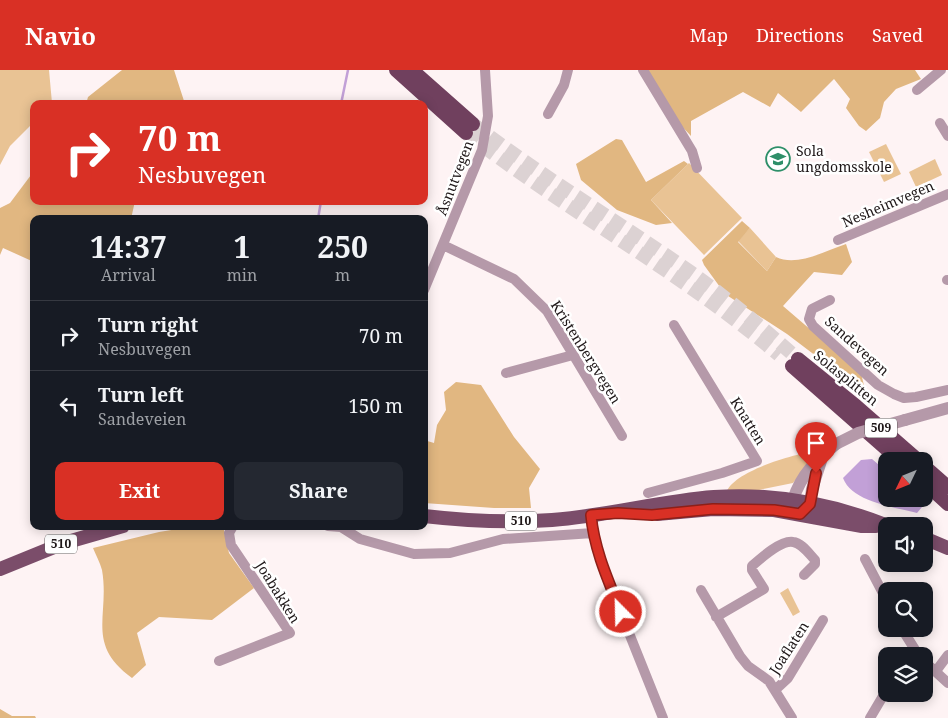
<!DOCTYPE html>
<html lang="en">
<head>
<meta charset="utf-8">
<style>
  :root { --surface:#171b24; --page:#242831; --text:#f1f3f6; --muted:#9ea1a6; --line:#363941; --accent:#d93025 }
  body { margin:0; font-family:"Noto Serif",serif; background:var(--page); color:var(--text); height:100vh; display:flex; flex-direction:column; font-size:19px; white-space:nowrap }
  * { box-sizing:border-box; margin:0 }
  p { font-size:16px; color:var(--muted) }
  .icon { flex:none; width:28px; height:28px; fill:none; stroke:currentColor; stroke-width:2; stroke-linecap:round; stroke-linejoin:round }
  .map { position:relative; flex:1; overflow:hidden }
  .panel { position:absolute; left:30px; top:145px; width:398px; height:315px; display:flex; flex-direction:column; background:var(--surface); border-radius:10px; box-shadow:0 2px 12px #0003 }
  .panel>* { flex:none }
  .hud { position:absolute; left:30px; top:30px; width:398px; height:105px; border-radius:10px; box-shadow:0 2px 12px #0003; background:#d93025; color:#fff; overflow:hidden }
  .needle { width:32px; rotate:227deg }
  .buttons { position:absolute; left:878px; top:382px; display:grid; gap:10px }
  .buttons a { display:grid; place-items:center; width:55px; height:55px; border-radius:10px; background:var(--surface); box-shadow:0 2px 12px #0003; font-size:25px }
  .pin { position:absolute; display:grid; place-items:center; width:42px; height:42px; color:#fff; margin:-51px -21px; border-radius:50% 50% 50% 0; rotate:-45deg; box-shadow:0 0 5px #0007 }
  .pin .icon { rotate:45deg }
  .me { position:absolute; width:55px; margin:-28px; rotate:337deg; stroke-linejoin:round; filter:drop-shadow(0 0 4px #0008) }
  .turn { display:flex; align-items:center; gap:18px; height:105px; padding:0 25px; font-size:22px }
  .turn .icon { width:65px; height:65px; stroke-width:2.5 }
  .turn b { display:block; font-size:35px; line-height:42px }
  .eta { display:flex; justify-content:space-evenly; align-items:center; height:85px; text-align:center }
  .eta b { font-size:30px; font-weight:700; line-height:35px }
  .action { display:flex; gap:10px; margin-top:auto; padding:10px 25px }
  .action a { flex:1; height:58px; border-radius:10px; background:var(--accent); color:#fff; font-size:20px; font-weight:700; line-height:58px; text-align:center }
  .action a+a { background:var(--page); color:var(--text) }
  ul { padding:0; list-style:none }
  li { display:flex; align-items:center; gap:15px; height:70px; padding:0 25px; border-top:1px solid var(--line) }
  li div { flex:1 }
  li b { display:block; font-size:19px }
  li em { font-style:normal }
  header { display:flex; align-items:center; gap:30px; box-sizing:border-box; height:70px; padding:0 25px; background:var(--accent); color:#fff }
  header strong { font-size:24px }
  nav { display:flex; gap:28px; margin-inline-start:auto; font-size:18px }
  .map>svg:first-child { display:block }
</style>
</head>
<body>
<header>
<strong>Navio</strong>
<nav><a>Map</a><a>Directions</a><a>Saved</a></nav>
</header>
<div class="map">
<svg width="948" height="648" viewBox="0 0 948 648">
  <rect width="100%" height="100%" fill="#fef3f4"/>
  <path fill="#e9c394" d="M0,0H49L52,33L34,34V52L10,76L0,95Z
    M886,74L901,104L884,112L869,82Z
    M935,89L942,105L916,117L909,102Z
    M689,93L742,148L704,185L651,130Z
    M750,158L776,187L767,201L738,171Z
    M818,381L793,413L754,421L726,423C733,401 796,383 818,381Z
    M788,518L800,542L793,546L780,523Z"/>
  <path fill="#e1b781" d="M122,0H174L185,34H86L88,27Z
    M647,0H915L921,9L896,19L884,32L880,48L866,61L859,56L846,38L850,29L834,9L801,42L778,23L770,37L743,22L691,51V66L674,48Z
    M616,69L622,70L646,112L684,91L688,94L651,130L672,153L656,155L617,140L581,110L576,94Z
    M34,101V131H135L131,149H34V192L3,178L0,185V138L10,133Z
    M742,151L750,158L738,172L767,201L776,187C797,197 825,181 846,174L852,192L842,205L814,202L783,236L861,303L866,324L787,264L725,224L704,195L702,190Z
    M456,312L481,315L514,367L540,399L529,418L531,438H494L424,433V370L434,373L437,355L446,340L444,322Z
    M196,456H223L229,483L254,518L212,550L159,547L137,563L146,595L132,608C85,574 110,546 102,500C100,493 96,485 93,478L159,462Z
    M0,639L12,646H35L36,648H0Z"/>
  <path fill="#c2a0d7" d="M872,389L886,401V429H918L922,437L917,443C894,437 852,432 843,408L861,390Z"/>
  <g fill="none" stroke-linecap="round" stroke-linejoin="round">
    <path stroke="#c2a0d7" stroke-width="2.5" d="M341,34L348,0
      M318,149L321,131"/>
    <path stroke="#dcd2d3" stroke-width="14" stroke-dasharray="14 7" stroke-linecap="butt" d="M473,54C542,107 617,151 689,201C727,228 763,258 798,289
      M466,63C567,141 681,202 779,285"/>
    <path stroke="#b599a9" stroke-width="10" d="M643,0L692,81L697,98
      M917,20L941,0
      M548,44L564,15L568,0
      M940,53L948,66
      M838,170L948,124
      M443,175L514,209L547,241L622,366
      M947,210H948
      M424,220L482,80L488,46L485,0
      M830,230L812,239L809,249L813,256L878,315L894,324L904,328L916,327L948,320
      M506,303L573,285
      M648,423L722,403L757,391L674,255
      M591,445L593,463L605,503L663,648
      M328,456L341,457L360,469L414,484L450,483L503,469L593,463
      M865,489L886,529
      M701,520L740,586L748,596L769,611L792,648
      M716,547L764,519L752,500V496C761,488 781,470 793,472C802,473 809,484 815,490V494L804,505
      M902,559L919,586
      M219,591L290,563L231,475L229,463L233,456
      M924,591L948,613
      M936,601L948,585
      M775,620L788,608L823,550
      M870,648L886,621"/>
    <path stroke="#b599a9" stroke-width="12" d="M905,350L948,338
      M822,388L812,419L810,433L800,444L793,430C801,404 816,391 836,374"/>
    <path stroke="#7b4d6a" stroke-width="14" d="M657,444L713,439L774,440L862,456H876
      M424,446C467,451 509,453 552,450C607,446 660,431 714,427C773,423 833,434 888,456
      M924,468L948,478
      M0,499L64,473L123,456"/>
    <path stroke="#70405e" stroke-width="14" d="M396,0L466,63
      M412,0L473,54
      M798,289L856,336L919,391
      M792,296L900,391
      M924,396L948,417
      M924,412L948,434"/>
    <path stroke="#b599a9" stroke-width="12" d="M836,374L858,363L905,350"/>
  </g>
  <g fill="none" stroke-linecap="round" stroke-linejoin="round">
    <g stroke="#8d1f18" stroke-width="12">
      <path id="route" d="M621,542C608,510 594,479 591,445L618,443L652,445L713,439L774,440L800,444L810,434L816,403"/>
    </g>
    <use href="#route" stroke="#d93025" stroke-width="9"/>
  </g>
  <defs>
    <g id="school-ring" transform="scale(1.25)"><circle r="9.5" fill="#fff" stroke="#2e8f69" stroke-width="1.5"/><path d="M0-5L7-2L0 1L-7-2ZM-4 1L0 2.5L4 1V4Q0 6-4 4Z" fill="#2e8f69"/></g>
  </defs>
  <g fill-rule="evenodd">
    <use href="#school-ring" x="778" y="89"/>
  </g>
  <g text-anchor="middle" stroke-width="5" stroke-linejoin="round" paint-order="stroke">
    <g fill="#fff" stroke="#625d5d" stroke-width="1">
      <rect x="865" y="348.5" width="32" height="19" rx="4"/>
      <rect x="505" y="441.5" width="32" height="19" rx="4"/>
      <rect x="45" y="464.5" width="32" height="19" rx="4"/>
    </g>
    <g font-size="12" font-weight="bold" fill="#1e1718">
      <text x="881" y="362">509</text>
      <text x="521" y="455">510</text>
      <text x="61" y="478">510</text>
    </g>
    <g font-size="14" fill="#1e1718" stroke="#fff" text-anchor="start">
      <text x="796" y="86">Sola<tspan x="796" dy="16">ungdomsskole</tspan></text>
    </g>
    <g font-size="14" fill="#1e1718" stroke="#fff">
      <text transform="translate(455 108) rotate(-69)" y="5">Åsnutvegen</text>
      <text transform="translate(888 134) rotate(-23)" y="5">Nesheimvegen</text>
      <text transform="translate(857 276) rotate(42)" y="5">Sandevegen</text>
      <text transform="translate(586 282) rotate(58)" y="5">Kristenbergvegen</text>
      <text transform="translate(846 308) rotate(39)" y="5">Solasplitten</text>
      <text transform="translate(748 351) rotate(58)" y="5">Knatten</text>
      <text transform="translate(278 522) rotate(58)" y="5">Joabakken</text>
      <text transform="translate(789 578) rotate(-57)" y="5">Joaflaten</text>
    </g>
  </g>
</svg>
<div class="buttons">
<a><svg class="needle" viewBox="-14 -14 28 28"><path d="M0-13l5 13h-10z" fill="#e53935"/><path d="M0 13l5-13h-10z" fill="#9ea1a6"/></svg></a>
<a><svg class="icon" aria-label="sound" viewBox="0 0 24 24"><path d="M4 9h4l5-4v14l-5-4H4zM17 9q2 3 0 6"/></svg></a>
<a><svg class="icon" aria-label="search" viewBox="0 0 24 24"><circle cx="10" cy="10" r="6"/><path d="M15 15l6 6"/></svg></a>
<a><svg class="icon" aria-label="layers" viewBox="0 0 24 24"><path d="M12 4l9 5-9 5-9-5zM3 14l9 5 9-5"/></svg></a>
</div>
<div class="pin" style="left:816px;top:403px;background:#d93025"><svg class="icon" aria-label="arrive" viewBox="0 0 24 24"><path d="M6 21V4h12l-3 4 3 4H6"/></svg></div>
<svg class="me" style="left:621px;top:542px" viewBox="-20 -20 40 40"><circle r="17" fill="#d93025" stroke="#fff" stroke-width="3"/><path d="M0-11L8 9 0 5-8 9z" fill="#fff"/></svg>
<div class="hud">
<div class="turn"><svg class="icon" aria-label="right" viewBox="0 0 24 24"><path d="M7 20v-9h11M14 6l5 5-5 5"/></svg><div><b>70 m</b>Nesbuvegen</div></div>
</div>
<section class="panel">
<div class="eta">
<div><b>14:37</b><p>Arrival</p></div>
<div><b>1</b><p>min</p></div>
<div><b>250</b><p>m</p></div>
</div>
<ul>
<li><svg class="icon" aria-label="right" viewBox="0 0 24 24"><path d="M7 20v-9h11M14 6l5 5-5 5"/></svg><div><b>Turn right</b><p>Nesbuvegen</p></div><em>70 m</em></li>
<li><svg class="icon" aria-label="left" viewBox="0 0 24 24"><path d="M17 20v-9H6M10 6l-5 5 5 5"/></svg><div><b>Turn left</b><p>Sandeveien</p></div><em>150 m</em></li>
</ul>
<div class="action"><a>Exit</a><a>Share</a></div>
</section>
</div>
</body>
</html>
